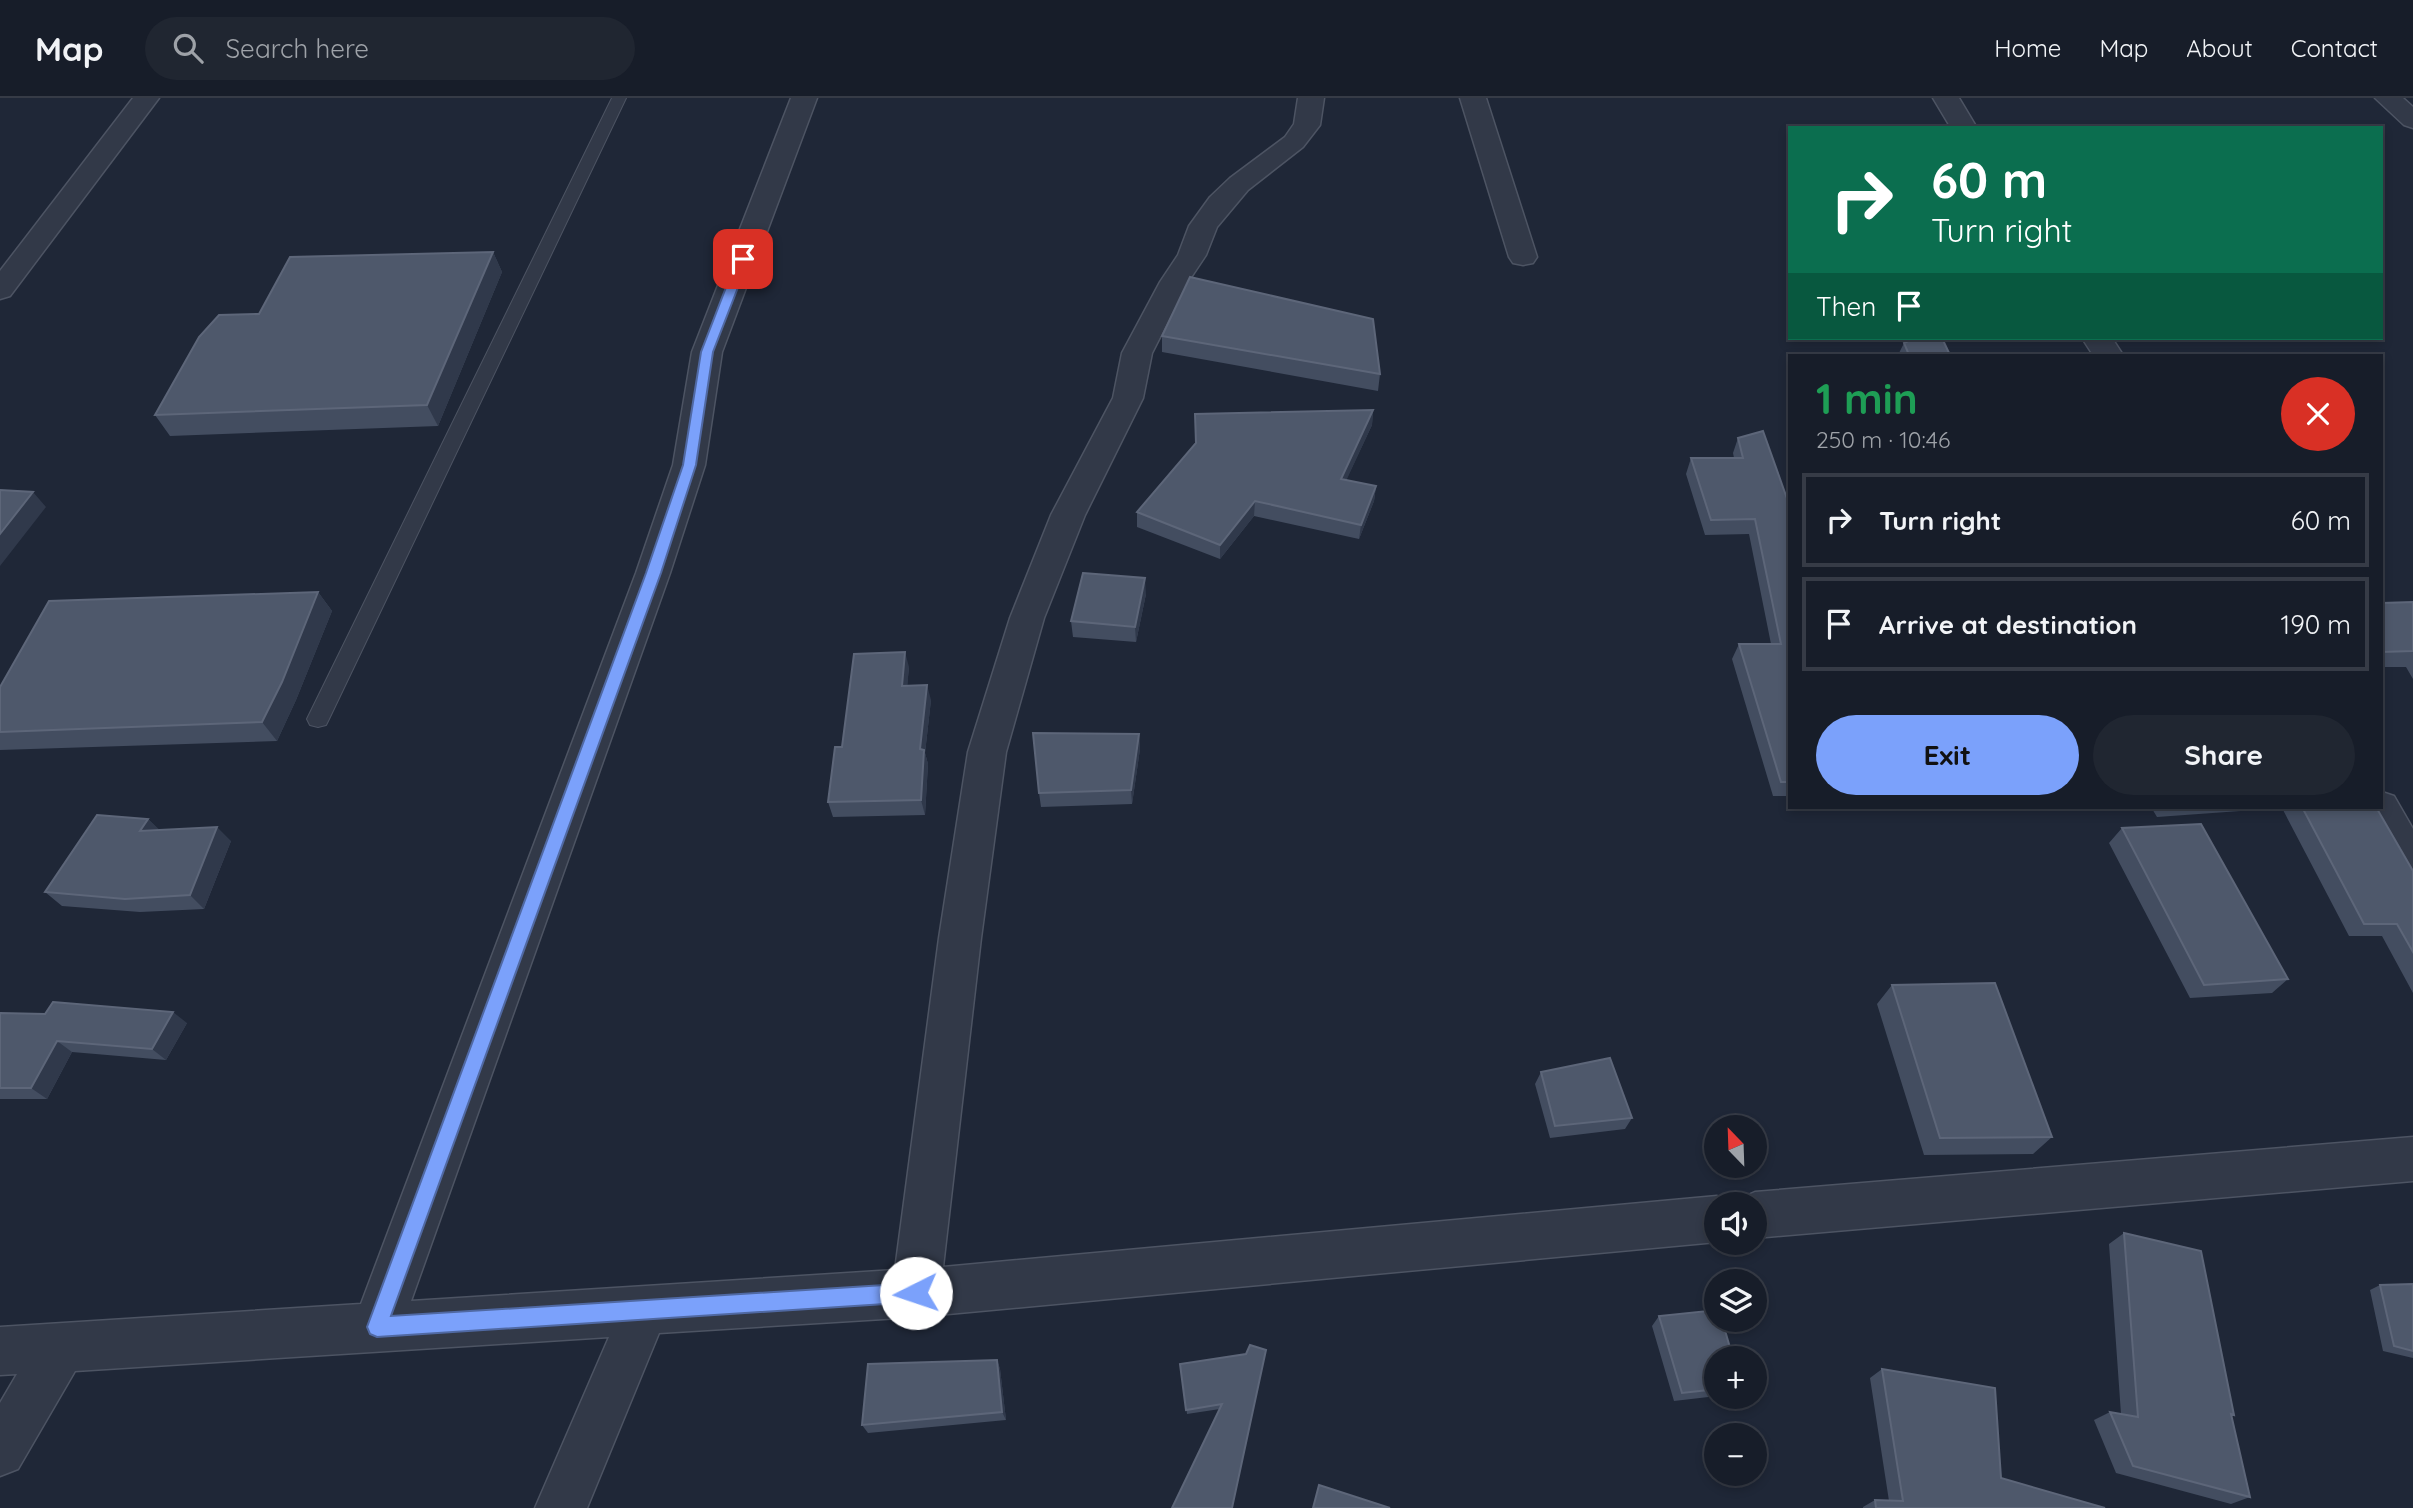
<!DOCTYPE html>
<html lang="en">
<head>
<meta charset="utf-8">
<style>
  :root { --surface:#171d29; --page:#202631; --text:#f1f3f6; --muted:#9ea2a8; --line:#363b46; --accent:#7ba1fb }
  body { margin:0; font-family:Quicksand,sans-serif; background:var(--page); color:var(--text); height:100vh; display:flex; flex-direction:column; font-size:26px; white-space:nowrap }
  * { box-sizing:border-box; margin:0 }
  p { font-size:23px; color:var(--muted) }
  .icon { flex:none; width:38px; height:38px; fill:none; stroke:currentColor; stroke-width:2; stroke-linecap:round; stroke-linejoin:round }
  .map { position:relative; flex:1; overflow:hidden }
  .panel { position:absolute; left:1788px; top:256px; width:595px; height:455px; display:flex; flex-direction:column; background:var(--surface); border-radius:0px; box-shadow:0 4px 10px #0003,0 0 0 2px var(--line) }
  .panel>* { flex:none }
  .hud { position:absolute; left:1788px; top:28px; width:595px; height:214px; border-radius:0px; box-shadow:0 4px 10px #0003,0 0 0 2px var(--line); background:#0b6e4f; color:#fff; overflow:hidden }
  .needle { width:46px; rotate:337deg }
  .tools { position:absolute; left:1704px; top:1017px; display:grid; gap:14px }
  .tools a { display:grid; place-items:center; width:63px; height:63px; border-radius:50%; background:var(--surface); box-shadow:0 4px 10px #0003,0 0 0 2px var(--line); font-size:35px }
  .pin { position:absolute; display:grid; place-items:center; width:60px; height:60px; color:#fff; margin:-30px; border-radius:14px; box-shadow:0 4px 10px #0006 }
  .me { position:absolute; width:77px; margin:-38px; rotate:266deg; stroke-linejoin:round; filter:drop-shadow(0 0 5px #0008) }
  .turn { display:flex; align-items:center; gap:24px; height:147px; padding:0 28px; font-size:32px }
  .turn .icon { width:91px; height:91px; stroke-width:2.5 }
  .turn b { display:block; font-size:49px; line-height:60px }
  .then { display:flex; align-items:center; height:66px; padding:0 28px; background:#0003; gap:14px; font-size:26px }
  .round { display:grid; place-items:center; flex:none; width:74px; height:74px; border-radius:37px; background:var(--page) }
  .overview { display:flex; align-items:center; justify-content:space-between; height:119px; padding:0 28px }
  h1 { font-size:42px; font-weight:700; line-height:52px; color:#1e9e55 }
  .button { display:flex; gap:14px; margin-top:auto; padding:14px 28px }
  .button a { flex:1; height:80px; border-radius:42px; background:var(--accent); color:#111; font-size:28px; font-weight:700; line-height:80px; text-align:center }
  .button a+a { background:var(--page); color:var(--text) }
  ul { padding:0; list-style:none }
  li { display:flex; align-items:center; gap:21px; height:94px; margin:0 14px 10px; padding:0 14px; border:4px solid var(--line); border-radius:0px }
  li div { flex:1 }
  li b { display:block; font-size:26px }
  li em { font-style:normal }
  header { display:flex; align-items:center; gap:42px; box-sizing:border-box; height:98px; padding:0 35px; background:var(--surface); border-bottom:2px solid var(--line) }
  header strong { font-size:33px }
  nav { display:flex; gap:38px; margin-inline-start:auto; font-size:24px }
  .search { width:490px; height:63px; background:var(--page); display:flex; align-items:center; gap:18px; box-sizing:border-box; padding:0 24px; border-radius:38px; color:var(--muted); font-size:26px }
  .map>svg:first-child { display:block }
</style>
</head>
<body>
<header>
<strong>Map</strong>
<div class="search"><svg class="icon" aria-label="search" viewBox="0 0 24 24"><circle cx="10" cy="10" r="6"/><path d="M15 15l6 6"/></svg>Search here</div>
<nav><a>Home</a><a>Map</a><a>About</a><a>Contact</a></nav>
</header>
<div class="map">
<svg width="2413" height="1410" viewBox="0 0 2413 1410">
  <rect width="100%" height="100%" fill="#1f2737"/>
  <g fill="none" stroke-linecap="round" stroke-linejoin="round">
    <g stroke="#4d5463" stroke-width="2">
      <path id="lane" d="M612,0H626L329,621L326,627L318,629L310,627L307,621Z"/>
    </g>
    <g stroke="#4d5463" stroke-width="3">
      <path id="street" d="M133,0H159L10,198L0,201V173Z
        M791,0H817L722,254L705,367L670,475L411,1203L895,1172L939,840L968,654L1010,520L1051,417L1113,300L1122,255L1160,184L1178,157L1189,128L1210,99L1230,80L1285,39L1294,26L1298,0H1324L1320,27L1303,49L1248,92L1217,129L1206,157L1188,184L1152,255L1143,300L1085,417L1044,520L1006,654L981,840L943,1169L1717,1098L1734,1106H1717V1144L916,1219L659,1235L587,1410H535L609,1239L75,1273L18,1371L0,1378V1305L17,1276L0,1277V1229L361,1206L636,475L673,367L692,254Z
        M1460,0H1486L1537,159L1533,165L1523,167L1513,165L1509,159Z
        M1933,0H1959L1977,30H1951Z
        M2375,0H2403L2413,9V30L2404,27Z
        M2082,240H2112L2123,257H2093Z
        M2382,694L2394,698L2413,731V784L2399,779L2361,709H2382Z
        M2413,1039V1083L1755,1140V1106H1737L1739,1101L1755,1094Z"/>
    </g>
    <use href="#lane" fill="#323948" fill-rule="evenodd"/>
    <use href="#street" fill="#323948" fill-rule="evenodd"/>
  </g>
  <path fill="#434d60" d="M493,154L502,174L438,328L170,338L155,317L259,216Z
    M1162,238L1380,276L1378,293L1162,254Z
    M1904,245L1950,257H1898Z
    M1373,312L1372,327L1346,382L1376,388L1374,403L1359,441L1254,418L1220,461L1137,429V414Z
    M1738,340L1790,409V698H1773L1732,561L1739,546H1771L1749,436L1705,437L1686,376L1691,360H1734L1733,355Z
    M318,494L332,513L296,602L277,643L0,652V589Z
    M1146,496L1136,544L1073,539L1071,523Z
    M2413,504V581L2406,569H2382V505Z
    M909,569L907,588L931,602L925,655L928,666L925,717L833,719L828,704L842,649Z
    M1139,636L1140,651L1132,706L1041,709L1039,695Z
    M2151,709H2376L2413,773V895L2382,838H2349L2282,710L2157,719Z
    M148,721L159,732L231,743L204,811L140,814L62,808L45,794Z
    M2122,730L2288,881L2272,895L2190,900L2109,745Z
    M1892,887L2052,1039L2033,1056L1924,1057L1877,906Z
    M0,915L187,925L166,962L72,954L47,1001H0Z
    M1541,974L1632,1020L1625,1031L1550,1040L1535,986Z
    M2124,1135L2234,1317L2231,1319L2250,1399L2231,1406L2116,1375L2094,1322L2110,1314L2121,1316L2109,1146Z
    M2413,1186V1260L2383,1253L2370,1192L2380,1187Z
    M1659,1218L1717,1260V1298L1674,1303L1652,1228Z
    M1246,1256L1220,1311L1187,1316L1180,1266Z
    M997,1262L1000,1271L1006,1322L868,1335L862,1327Z
    M1882,1271L2001,1380L2105,1410H1863V1409L1875,1402L1889,1403L1870,1280Z"/>
  <path fill="#30394b" d="M493,154L502,174L438,328L427,307Z
    M1373,312L1372,327L1340,396L1341,381Z
    M1376,388L1374,403L1359,441L1361,427Z
    M33,394L46,409L0,468V436Z
    M1255,403L1254,418L1220,461V447Z
    M1145,480L1146,496L1136,544L1135,529Z
    M318,494L332,513L296,602L277,643L262,624Z
    M905,554L909,569L906,603L902,588Z
    M927,587L931,602L925,655L928,666L925,717L921,702L920,651Z
    M1139,636L1140,651L1132,706L1131,692Z
    M148,721L163,735L140,733Z
    M217,729L231,743L204,811L190,797Z
    M173,914L187,925L166,962L152,951Z
    M57,943L72,954L47,1001L31,990Z
    M997,1262L1000,1271L1006,1322L1002,1314Z"/>
  <path fill="#4e586b" stroke="#5d6679" stroke-width="2" d="M493,154L427,307L155,317L199,239L219,217L259,216L290,159Z
    M1190,179L1373,221L1380,276L1162,238Z
    M1915,240H1942L1950,257H1909L1904,245Z
    M1373,312L1341,381L1376,388L1361,427L1255,403L1220,447L1137,414L1196,345L1195,316Z
    M1763,333L1790,409V684H1781L1739,546H1781L1755,421L1711,422L1691,360H1743L1738,340Z
    M0,392L33,394L0,436Z
    M1083,475L1145,480L1135,529L1071,523Z
    M318,494L282,584L262,624L0,634V589L49,503Z
    M2413,504V553L2382,554V505Z
    M905,554L902,588L927,587L920,651L924,652L921,702L828,704L835,649H842L854,556Z
    M1033,635L1139,636L1131,692L1039,695Z
    M2302,709H2376L2413,773V854L2397,826H2364Z
    M97,717L148,721L140,733L217,729L190,797L125,801L45,794Z
    M2201,726L2288,881L2204,887L2122,730Z
    M1995,885L2052,1039L1940,1040L1892,887Z
    M53,904L173,914L152,951L57,943L31,990H0V915L45,916Z
    M1610,960L1632,1020L1555,1028L1541,974Z
    M2124,1135L2201,1153L2234,1317L2231,1316L2250,1399L2133,1368L2110,1314L2138,1319Z
    M2413,1186V1253L2394,1248L2380,1187Z
    M1717,1212V1222H1722L1733,1260H1717V1291L1682,1295L1659,1218Z
    M1250,1247L1266,1252L1232,1410H1172L1222,1306L1186,1312L1180,1266L1246,1256Z
    M997,1262L1002,1314L862,1327L868,1266Z
    M1882,1271L1995,1290L2001,1380L2105,1410H1876L1875,1402L1903,1403Z
    M1319,1387L1390,1410H1313Z"/>
  <path fill="#7ba1fb" stroke="#5069a3" stroke-width="2" d="M743,157L749,161L713,254L696,367L661,475L391,1218L916,1185L923,1188L926,1195L923,1202L916,1204L377,1239L370,1236L367,1229L646,475L683,367L701,254L737,161Z"/>
</svg>
<div class="tools">
<a><svg class="needle" viewBox="-14 -14 28 28"><path d="M0-13l5 13h-10z" fill="#e53935"/><path d="M0 13l5-13h-10z" fill="#9ea2a8"/></svg></a>
<a><svg class="icon" aria-label="sound" viewBox="0 0 24 24"><path d="M4 9h4l5-4v14l-5-4H4zM17 9q2 3 0 6"/></svg></a>
<a><svg class="icon" aria-label="layers" viewBox="0 0 24 24"><path d="M12 4l9 5-9 5-9-5zM3 14l9 5 9-5"/></svg></a>
<a>+</a>
<a>−</a>
</div>
<div class="pin" style="left:743px;top:161px;background:#d93025"><svg class="icon" aria-label="arrive" viewBox="0 0 24 24"><path d="M6 21V4h12l-3 4 3 4H6"/></svg></div>
<svg class="me" style="left:916px;top:1195px" viewBox="-20 -20 40 40"><circle r="19" fill="#fff"/><path d="M0-13L10 11 0 6-10 11z" fill="#7ba1fb"/></svg>
<div class="hud">
<div class="turn"><svg class="icon" aria-label="right" viewBox="0 0 24 24"><path d="M7 20v-9h11M14 6l5 5-5 5"/></svg><div><b>60 m</b>Turn right</div></div>
<div class="then">Then<svg class="icon" aria-label="arrive" viewBox="0 0 24 24"><path d="M6 21V4h12l-3 4 3 4H6"/></svg></div>
</div>
<section class="panel">
<div class="overview"><div><h1>1 min</h1><p>250 m · 10:46</p></div><a class="round" style="background:#d93025;color:#fff"><svg class="icon" aria-label="close" viewBox="0 0 24 24"><path d="M6 6l12 12M18 6L6 18"/></svg></a></div>
<ul>
<li><svg class="icon" aria-label="right" viewBox="0 0 24 24"><path d="M7 20v-9h11M14 6l5 5-5 5"/></svg><div><b>Turn right</b></div><em>60 m</em></li>
<li><svg class="icon" aria-label="arrive" viewBox="0 0 24 24"><path d="M6 21V4h12l-3 4 3 4H6"/></svg><div><b>Arrive at destination</b></div><em>190 m</em></li>
</ul>
<div class="button"><a>Exit</a><a>Share</a></div>
</section>
</div>
</body>
</html>
